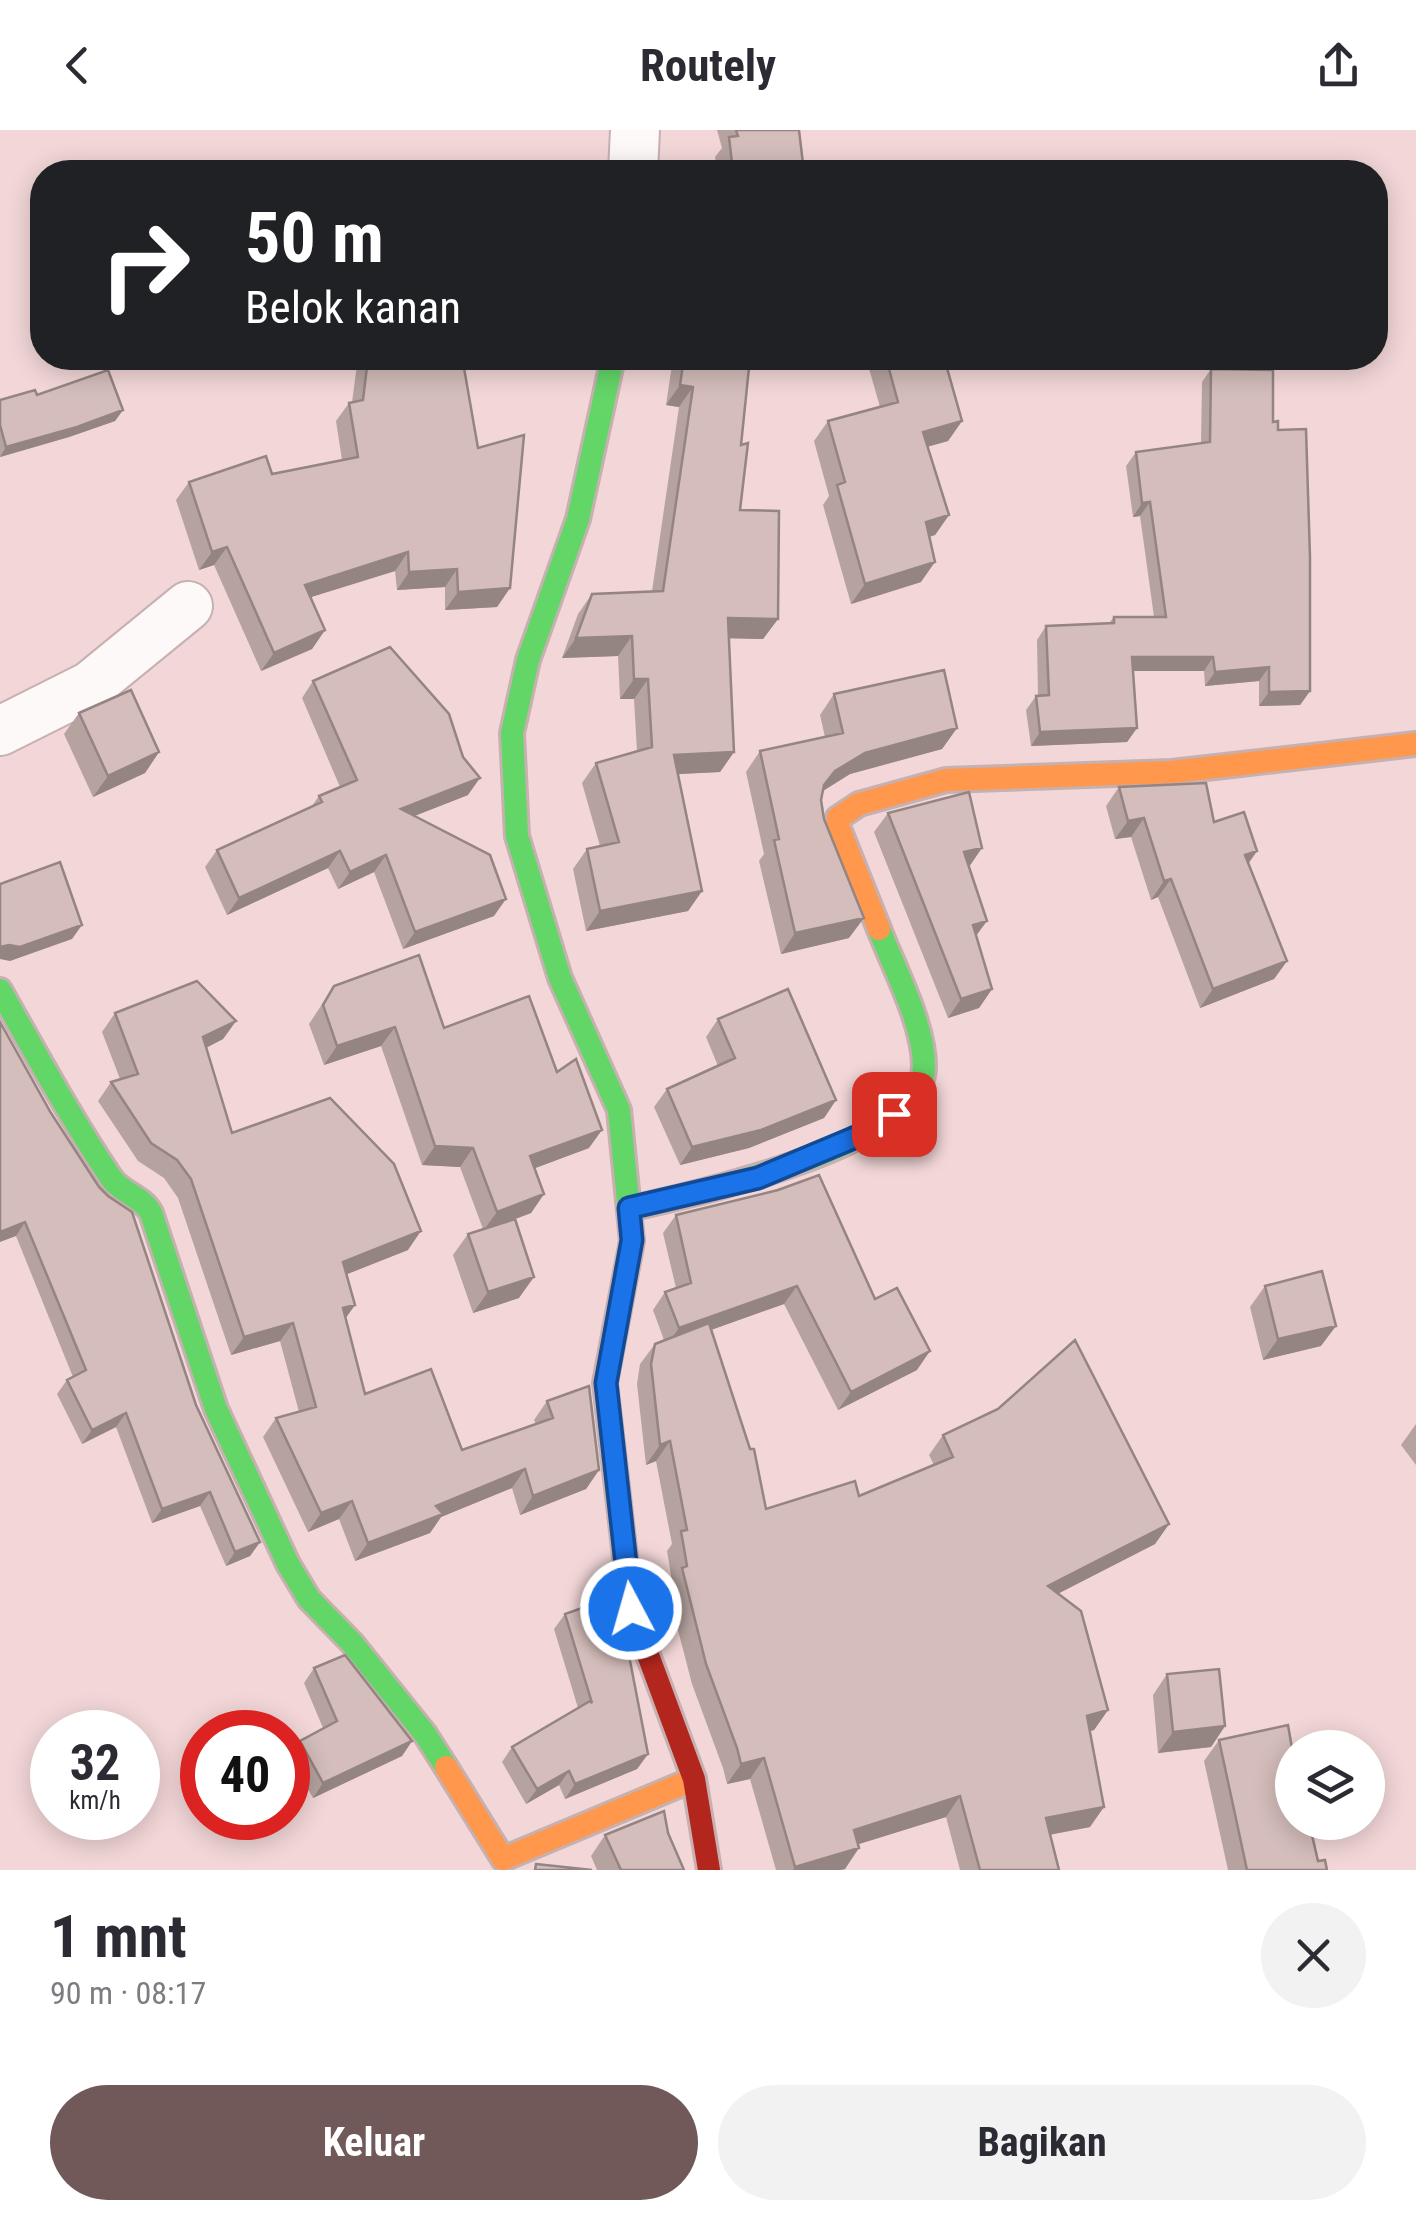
<!DOCTYPE html>
<html lang="id">
<head>
<meta charset="utf-8">
<style>
  :root { --surface:#fff; --page:#f2f2f3; --text:#2b2b33; --muted:#7c7c81; --accent:#71595a }
  body { margin:0; font-family:"Roboto Condensed",sans-serif; background:var(--page); color:var(--text); height:100vh; display:flex; flex-direction:column; font-size:38px; white-space:nowrap }
  * { box-sizing:border-box; margin:0 }
  p { font-size:32px; color:var(--muted) }
  .icon { flex:none; width:55px; height:55px; fill:none; stroke:currentColor; stroke-width:2; stroke-linecap:round; stroke-linejoin:round }
  .map { position:relative; height:1740px; overflow:hidden }
  .side { display:flex; flex-direction:column; background:var(--surface); flex:1 }
  .side>* { flex:none }
  .hud { position:absolute; left:30px; top:30px; width:1358px; height:210px; border-radius:40px; box-shadow:0 5px 25px #0003; background:#202124; color:#fff; overflow:hidden }
  .buttons { position:absolute; left:1275px; top:1600px; display:grid; gap:20px }
  .buttons a { display:grid; place-items:center; width:110px; height:110px; border-radius:50%; background:var(--surface); box-shadow:0 5px 25px #0003; font-size:50px }
  .speed { position:absolute; left:30px; top:1580px; display:flex; gap:20px; font-size:50px; font-weight:700; text-align:center }
  .speed>* { display:grid; place-content:center; width:130px; height:130px; border-radius:50%; background:var(--surface); box-shadow:0 5px 25px #0003; line-height:1 }
  .speed small { font-size:25px; font-weight:400 }
  .speed .limit { border:15px solid #d22; background:#fff; color:#111 }
  .pin { position:absolute; display:grid; place-items:center; width:85px; height:85px; color:#fff; margin:-42px; border-radius:20px; box-shadow:0 5px 15px #0006 }
  .me { position:absolute; width:110px; margin:-55px; rotate:354deg; stroke-linejoin:round; filter:drop-shadow(0 0 8px #0008) }
  .turn { display:flex; align-items:center; gap:35px; height:210px; padding:0 50px; font-size:45px }
  .turn .icon { width:130px; height:130px; stroke-width:2.5 }
  .turn b { display:block; font-size:70px; line-height:85px }
  .round { display:grid; place-items:center; flex:none; width:105px; height:105px; border-radius:52px; background:var(--page) }
  .summary { display:flex; align-items:center; justify-content:space-between; height:170px; padding:0 50px }
  h1 { font-size:60px; font-weight:700; line-height:75px }
  .button { display:flex; gap:20px; margin-top:auto; padding:20px 50px }
  .button a { flex:1; height:115px; border-radius:60px; background:var(--accent); color:#fff; font-size:40px; font-weight:700; line-height:115px; text-align:center }
  .button a+a { background:var(--page); color:var(--text) }
  header { display:flex; justify-content:space-between; align-items:center; height:130px; padding:0 50px; background:var(--surface); font-size:45px; font-weight:700 }
  .map>svg:first-child { display:block }
</style>
</head>
<body>
<header><svg class="icon" aria-label="back" viewBox="0 0 24 24"><path d="M15 5l-7 7 7 7"/></svg>Routely<svg class="icon" aria-label="share" viewBox="0 0 24 24"><path d="M12 15V3M7 8l5-5 5 5M5 13v7h14v-7"/></svg></header>
<div class="map">
<svg width="1416" height="1740" viewBox="0 0 1416 1740">
  <rect width="100%" height="100%" fill="#f3d7d8"/>
  <g fill="none" stroke-linecap="round" stroke-linejoin="round">
    <g stroke="#c7b0b0" stroke-width="52">
      <path id="street" d="M633,42L635,0
        M0,601L90,556L188,476"/>
    </g>
    <g stroke="#c7b0b0" stroke-width="28">
      <path id="fast" d="M613,228L578,389L528,530L512,603L517,706L560,848L619,980L632,1111L615,1200
        M0,860C36,924 70,987 111,1048C121,1063 142,1066 151,1083L216,1279L288,1434L309,1469L352,1513L425,1604L446,1637
        M629,1079C691,1064 925,1016 924,936C924,894 894,838 879,799"/>
    </g>
    <g stroke="#c7b0b0" stroke-width="28">
      <path id="slow" d="M879,799L839,699L838,688L859,674L946,650L1172,642L1416,614
        M446,1637L503,1729L694,1649"/>
    </g>
    <g stroke="#c7b0b0" stroke-width="28">
      <path id="jam" d="M615,1200L605,1253L631,1479L694,1649L709,1740"/>
    </g>
    <use href="#street" stroke="#fdf9f9" stroke-width="48"/>
    <use href="#fast" stroke="#63d668" stroke-width="22"/>
    <use href="#slow" stroke="#ff974d" stroke-width="22"/>
    <use href="#jam" stroke="#b3261e" stroke-width="22"/>
  </g>
  <path fill="#b6a3a0" d="M717,0H799L804,42H717L715,27L722,18Z
    M362,228H465L464,238L478,318L510,458L497,477L445,480V457L397,460L395,441L311,467L325,500L312,519L261,541L214,435L199,440L176,370L189,352L272,344L342,330L336,291L349,273L352,272L357,235Z
    M673,228H750L741,315L740,380L778,489L763,509L729,508L734,622L720,642L678,644L702,761L688,781L586,801L573,739L587,719L600,716L582,653L596,633L637,622L634,569H620L618,526L562,528L578,484L592,464L652,461L679,277L666,275Z
    M866,228H927L929,235L962,291L948,311L927,317L949,385L935,405L929,407L921,452L851,474L823,375L829,366L814,311L828,291L880,277Z
    M1211,239L1273,292L1310,561L1300,575L1259,576V551L1205,556L1204,541H1133L1137,598L1127,612L1031,616L1026,580L1036,566H1038L1037,510L1046,496L1109,493L1114,487H1154L1140,386L1133,387L1126,336L1136,322L1201,313L1202,252Z
    M37,265L123,280L115,291L69,307L0,327V270Z
    M313,551L468,665L414,686L494,786L403,819L374,742L338,759L328,738L227,785L205,737L217,720L312,676L319,666L340,657L302,568Z
    M834,564L957,598L942,619L850,644L823,661L821,670L824,689L849,808L781,824L759,731L764,724L746,642L760,621L825,607L820,585Z
    M79,583L159,622L145,643L93,667L64,604Z
    M1119,657L1214,692L1257,721L1249,733L1287,831L1274,849L1200,878L1158,767L1151,770L1131,707L1115,709L1106,676Z
    M888,683L969,737L976,806L992,859L979,878L948,888L874,702Z
    M334,856L557,942L589,1018L534,1038L544,1064L531,1083L515,1089L519,1168L473,1183L453,1125L468,1104L483,1099L460,1037L422,1035L381,916L324,935L309,894Z
    M115,883L236,891L223,909L206,918L232,1003L408,1120L346,1144L355,1175L345,1189L365,1264L462,1320L536,1294L534,1290L547,1271L599,1340L586,1359L520,1385L512,1358L441,1387L430,1403L355,1431L339,1389L308,1402L263,1307L276,1288L299,1282L280,1211L231,1225L178,1068L164,1048L138,1031L98,971L111,952L120,949L102,902Z
    M718,889L836,970L824,988L749,1018L680,1035L654,977L667,959L718,936L706,907Z
    M0,892L196,1275L260,1412L250,1426L226,1436L200,1376L152,1393L116,1297L82,1314L57,1264L67,1250L73,1247L16,1106Z
    M676,1085L875,1169L917,1240L838,1280L784,1174L711,1200L766,1379L859,1366L934,1335L929,1325L943,1305L1169,1394L1155,1414L1059,1463L1108,1580L1094,1600L1090,1601V1697L1050,1705L1060,1740H960L946,1687L858,1714L845,1739L840,1740H776L750,1649L727,1654L723,1638L692,1554L667,1458L672,1451L667,1421L672,1414L656,1331L646,1335L637,1254L640,1234L655,1214L664,1210L653,1180L665,1162L676,1158L663,1103Z
    M1265,1156L1321,1216L1263,1230L1250,1177Z
    M1416,1294V1335L1401,1315Z
    M565,1484L648,1624L637,1639L565,1669L559,1655L526,1674L502,1632L512,1617L578,1578L554,1499Z
    M314,1538L412,1611L402,1626L313,1668L289,1626L300,1611L323,1598L304,1553Z
    M1167,1544L1225,1596L1211,1617L1158,1623L1153,1565Z
    M1219,1610L1318,1731L1327,1740H1228L1204,1631Z
    M668,1703L684,1740H597L591,1726L605,1705Z"/>
  <path fill="#948482" d="M680,255L693,257L679,277L666,275Z
    M123,280L115,291L69,307L0,327L6,317Z
    M962,291L948,311L908,322L923,302Z
    M1150,372L1140,386L1133,387L1142,373Z
    M949,385L935,405L912,412L926,392Z
    M227,417L214,435L199,440L212,422Z
    M408,422L395,441L292,473L305,455Z
    M935,432L921,452L851,474L865,454Z
    M457,439L445,457L397,460L409,442Z
    M510,458L497,477L445,480L458,462Z
    M728,488L778,489L763,509L714,508Z
    M325,500L312,519L261,541L274,523Z
    M632,506L618,526L562,528L576,508Z
    M1132,527H1213L1204,541H1122Z
    M1269,537L1259,551L1205,556L1215,542Z
    M634,549H648L634,569H620Z
    M1310,561L1300,575L1259,576L1269,562Z
    M957,598L942,619L850,644L821,662L824,655L835,641L865,623Z
    M1137,598L1127,612L1031,616L1040,602Z
    M159,622L145,643L93,667L108,646Z
    M734,622L720,642L660,645L674,625Z
    M480,648L468,665L389,696L401,679Z
    M1144,688L1131,707L1115,709L1128,691Z
    M982,718L969,737L964,722Z
    M340,721L328,738L227,785L239,768Z
    M1257,721L1244,739L1245,725Z
    M386,725L374,742L338,759L350,742Z
    M1171,749L1158,767L1151,770L1164,751Z
    M702,761L688,781L586,801L600,781Z
    M506,769L494,786L403,819L415,802Z
    M864,788L849,808L781,824L795,803Z
    M987,791L973,810V795Z
    M82,795L72,809L10,831L0,829V817Z
    M1287,831L1274,849L1200,878L1213,859Z
    M992,859L979,878L948,888L961,869Z
    M236,891L223,909L190,926L203,907Z
    M395,897L381,916L324,935L337,916Z
    M836,970L824,988L749,1018L680,1035L692,1017Z
    M602,1000L589,1018L517,1045L530,1026Z
    M435,1016L473,1018L460,1037L422,1035Z
    M544,1064L531,1083L483,1101L497,1082Z
    M25,1092L16,1106L0,1112V1102Z
    M421,1101L408,1120L330,1151L343,1132Z
    M534,1147L519,1168L473,1183L488,1162Z
    M797,1156L784,1174L666,1216L679,1198Z
    M355,1175L342,1193L343,1178Z
    M293,1193L280,1211L231,1225L244,1207Z
    M1336,1196L1321,1216L1263,1230L1278,1209Z
    M930,1221L917,1240L838,1280L851,1262Z
    M126,1283L116,1297L82,1314L92,1300Z
    M670,1311L656,1331L646,1335L660,1315Z
    M525,1339L512,1358L441,1387L430,1403L355,1431L368,1413L436,1376Z
    M599,1340L586,1359L520,1385L533,1366Z
    M210,1362L200,1376L152,1393L162,1379Z
    M352,1371L339,1389L308,1402L321,1383Z
    M1169,1394L1155,1414L1034,1476L1048,1456Z
    M260,1412L250,1426L226,1436L235,1422Z
    M1108,1580L1094,1600L1073,1606L1087,1586Z
    M1225,1596L1211,1617L1158,1623L1173,1602Z
    M412,1611L402,1626L313,1668L323,1653Z
    M648,1624L637,1639L565,1669L575,1654Z
    M764,1628L750,1649L727,1654L741,1634Z
    M569,1641L559,1655L526,1674L537,1659Z
    M960,1666L946,1687L840,1720L854,1700Z
    M1104,1677L1090,1697L1031,1708L1046,1688Z
    M859,1718L845,1739L840,1740H793L795,1737Z"/>
  <path fill="#d4bdba" stroke="#948482" stroke-width="2.5" d="M736,0H799L804,42H733L729,7L738,6Z
    M368,228H465L464,238L478,318L524,305L510,458L458,462L457,439L409,442L408,422L305,455L325,500L274,523L227,417L212,422L189,352L266,326L272,344L358,327L349,273L363,270Z
    M684,228H750L741,315L748,313L740,380L779,381L778,489L728,488L734,622L674,625L702,761L600,781L587,719L619,712L596,633L652,617L648,549H634L632,506L576,508L592,464L663,461L693,257L680,255Z
    M886,228H927L929,235L945,231L962,291L923,302L949,385L926,392L935,432L865,454L837,355L845,352L828,291L898,272Z
    M1211,239L1273,240V292L1278,291V300L1306,299L1310,427V561L1269,562V537L1215,542L1213,527H1132L1137,598L1040,602L1036,566L1049,565L1046,496L1114,493V487H1166L1150,372L1142,373L1136,322L1210,312Z
    M108,240L123,280L77,297L6,317L0,295V270L35,260L37,265Z
    M390,517L449,584L463,627L480,648L401,679L490,725L506,769L415,802L386,725L350,742L340,721L239,768L217,720L322,672L319,666L357,650L313,551Z
    M944,540L957,598L865,623L835,641L824,655L821,670L824,689L864,788L795,803L774,710L779,709L760,621L843,603L834,564Z
    M131,560L159,622L108,646L79,583Z
    M1206,653L1214,692L1244,682L1257,721L1245,725L1287,831L1213,859L1171,749L1164,751L1144,688L1128,691L1119,657Z
    M969,662L982,718L964,722L987,791L973,795L992,859L961,869L888,683Z
    M60,732L82,795L20,817L9,815L0,817V754Z
    M419,825L444,898L529,866L557,942L576,929L602,1000L530,1026L544,1064L497,1082L473,1018L435,1016L395,897L337,916L323,875L334,856Z
    M197,851L236,891L203,907L232,1003L330,968L394,1034L421,1101L343,1132L355,1175L343,1178L365,1264L431,1239L462,1320L553,1288L547,1271L589,1256L599,1340L533,1366L525,1339L436,1376L443,1384L368,1413L352,1371L321,1383L276,1288L316,1277L293,1193L244,1207L191,1049L177,1030L151,1013L111,952L138,944L115,883Z
    M788,859L836,970L761,1000L692,1017L667,959L735,928L718,889Z
    M0,892L51,983L99,1057L108,1066L132,1082L196,1275L260,1412L235,1422L210,1362L162,1379L126,1283L92,1300L67,1250L86,1240L25,1092L0,1102Z
    M819,1045L875,1169L897,1158L930,1221L851,1262L797,1156L679,1198L665,1162L691,1153L676,1085L778,1060Z
    M515,1089L534,1147L488,1162L468,1104Z
    M1322,1141L1336,1196L1278,1209L1265,1156Z
    M709,1193L750,1319H754L766,1379L855,1351L859,1366L953,1327L943,1305L998,1279L1075,1210L1169,1394L1048,1456L1081,1481L1108,1580L1087,1586L1104,1677L1046,1688L1059,1740H980L960,1666L854,1700L859,1718L795,1737L764,1628L741,1634L737,1618L706,1534L682,1438L687,1436L681,1401L687,1400L670,1311L660,1315L651,1234L655,1214Z
    M610,1468L627,1515L648,1624L575,1654L569,1641L537,1659L512,1617L590,1571L592,1573L565,1484Z
    M345,1525L412,1611L323,1653L300,1611L337,1591L314,1538Z
    M1219,1539L1225,1596L1173,1602L1167,1544Z
    M1288,1595L1292,1618V1692H1309L1318,1731L1325,1730L1327,1740H1247L1219,1610Z
    M664,1681L668,1703L684,1740H621L605,1705Z
    M536,1734L592,1740H535Z"/>
  <g fill="none" stroke-linecap="round" stroke-linejoin="round">
    <g stroke="#114b97" stroke-width="25">
      <path id="route" d="M631,1479L606,1253L632,1110L629,1078L758,1048L875,999L894,984"/>
    </g>
    <use href="#route" stroke="#1a73e8" stroke-width="18"/>
  </g>
</svg>
<div class="buttons">
<a><svg class="icon" aria-label="layers" viewBox="0 0 24 24"><path d="M12 4l9 5-9 5-9-5zM3 14l9 5 9-5"/></svg></a>
</div>
<div class="speed"><div>32<small>km/h</small></div><div class="limit">40</div></div>
<div class="pin" style="left:894px;top:984px;background:#d93025"><svg class="icon" aria-label="arrive" viewBox="0 0 24 24"><path d="M6 21V4h12l-3 4 3 4H6"/></svg></div>
<svg class="me" style="left:631px;top:1479px" viewBox="-20 -20 40 40"><circle r="17" fill="#1a73e8" stroke="#fff" stroke-width="3"/><path d="M0-11L8 9 0 5-8 9z" fill="#fff"/></svg>
<div class="hud">
<div class="turn"><svg class="icon" aria-label="right" viewBox="0 0 24 24"><path d="M7 20v-9h11M14 6l5 5-5 5"/></svg><div><b>50 m</b>Belok kanan</div></div>
</div>
</div>
<section class="side">
<div class="summary"><div><h1>1 mnt</h1><p>90 m · 08:17</p></div><a class="round"><svg class="icon" aria-label="close" viewBox="0 0 24 24"><path d="M6 6l12 12M18 6L6 18"/></svg></a></div>
<div class="button"><a>Keluar</a><a>Bagikan</a></div>
</section>
</body>
</html>
